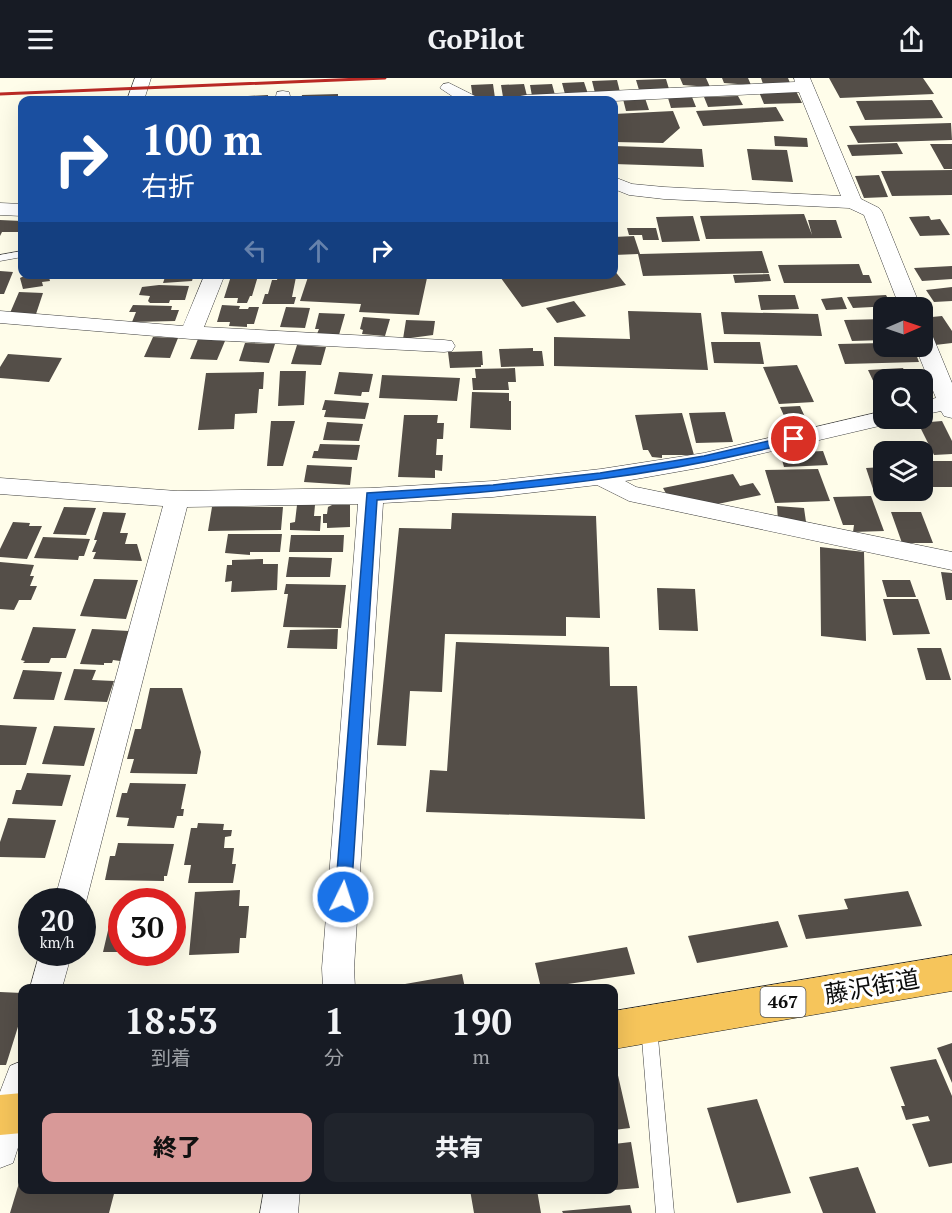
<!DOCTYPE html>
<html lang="ja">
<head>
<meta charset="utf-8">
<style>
  :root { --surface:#171b24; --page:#20242c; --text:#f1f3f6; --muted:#9ea1a6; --accent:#d89998 }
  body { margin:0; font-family:"PT Serif","Noto Sans JP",serif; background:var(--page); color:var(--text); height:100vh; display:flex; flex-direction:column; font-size:22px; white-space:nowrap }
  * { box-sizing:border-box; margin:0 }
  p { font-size:20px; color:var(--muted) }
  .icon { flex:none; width:33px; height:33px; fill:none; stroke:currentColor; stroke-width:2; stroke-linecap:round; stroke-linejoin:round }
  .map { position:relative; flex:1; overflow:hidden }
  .details { position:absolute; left:18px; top:906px; width:600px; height:210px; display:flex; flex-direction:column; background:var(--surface); border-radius:12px; box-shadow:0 6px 24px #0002 }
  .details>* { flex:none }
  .hud { position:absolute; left:18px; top:18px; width:600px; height:183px; border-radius:12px; box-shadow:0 6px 24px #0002; background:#1a4fa0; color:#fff; overflow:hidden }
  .needle { width:39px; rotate:88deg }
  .fabs { position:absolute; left:873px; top:219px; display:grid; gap:12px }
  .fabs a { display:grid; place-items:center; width:60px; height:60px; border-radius:12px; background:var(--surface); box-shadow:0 6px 24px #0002; font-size:30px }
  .speed { position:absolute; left:18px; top:810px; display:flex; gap:12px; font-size:30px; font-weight:700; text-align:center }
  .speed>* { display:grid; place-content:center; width:78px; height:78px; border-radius:50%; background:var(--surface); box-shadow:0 6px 24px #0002; line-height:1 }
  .speed small { font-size:15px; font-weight:400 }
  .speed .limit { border:9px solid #d22; background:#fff; color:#111 }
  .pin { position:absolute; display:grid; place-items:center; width:51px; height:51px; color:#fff; margin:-26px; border:3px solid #fff; border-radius:50%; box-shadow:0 2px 6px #0007 }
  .me { position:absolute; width:66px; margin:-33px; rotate:4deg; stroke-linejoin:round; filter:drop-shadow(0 0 4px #0008) }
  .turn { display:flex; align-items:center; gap:21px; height:126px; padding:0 24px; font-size:27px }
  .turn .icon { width:78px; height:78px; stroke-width:2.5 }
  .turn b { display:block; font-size:42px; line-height:51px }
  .lanes { display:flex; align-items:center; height:57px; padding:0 24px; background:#0003; justify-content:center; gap:30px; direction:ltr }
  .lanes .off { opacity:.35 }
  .eta { display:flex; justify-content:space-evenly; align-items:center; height:102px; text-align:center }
  .eta b { font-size:36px; font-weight:800; line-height:42px }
  .action { display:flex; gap:12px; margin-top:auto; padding:12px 24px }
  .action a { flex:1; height:69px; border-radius:12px; background:var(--accent); color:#111; font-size:24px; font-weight:800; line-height:69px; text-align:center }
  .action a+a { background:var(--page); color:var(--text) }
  header { display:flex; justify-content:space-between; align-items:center; height:78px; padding:0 24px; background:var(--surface); font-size:27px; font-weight:800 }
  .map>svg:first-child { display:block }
</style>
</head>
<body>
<header><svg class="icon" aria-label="menu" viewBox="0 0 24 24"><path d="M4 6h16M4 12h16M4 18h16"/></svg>GoPilot<svg class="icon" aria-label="share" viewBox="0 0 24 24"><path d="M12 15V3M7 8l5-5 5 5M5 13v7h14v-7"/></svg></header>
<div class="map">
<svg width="952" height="1135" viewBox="0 0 952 1135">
  <rect width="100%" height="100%" fill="#fffdea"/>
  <path fill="#544e48" d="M680,0H706L710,9L683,7Z
    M722,0H748L751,7L724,5Z
    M761,0H788L790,5L763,6Z
    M829,0H923L934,16L840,20Z
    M666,1L669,11L639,12L636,2Z
    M617,2L620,14L595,15L592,3Z
    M584,4L588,16H565L562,5Z
    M493,6L495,20L473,21L471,7Z
    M524,6L527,18L503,19L501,7Z
    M552,6L555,17L532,18L530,7Z
    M796,13L802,25L764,26L759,14Z
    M338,16V22H301L302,17Z
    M268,17V22H248V18Z
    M738,18L743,27L708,29L704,19Z
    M692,19L696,29L671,30L668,20Z
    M645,20L649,32L626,33L623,21Z
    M932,22L943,40L865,42L856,23Z
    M776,29L784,43L703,48L696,33Z
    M673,33L680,50L663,65L614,64V36Z
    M951,45L952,62L858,65L849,48Z
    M774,58L807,60L808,69L775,68Z
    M897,65L903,76L852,78L847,67Z
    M930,66H952V91H944Z
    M614,68L702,71L704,89L614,86Z
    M747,71L787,72L793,104L752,102Z
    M952,92V117L892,118L881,93Z
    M879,97L888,119L864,120L855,98Z
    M804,136L812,157L808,142H836L842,160L706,161L700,138Z
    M693,138L700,163L662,164L656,139Z
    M929,138L931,142L940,141L950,157L920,158L909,139Z
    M0,142L22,143V154H2L0,158Z
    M627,150H656L659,162H643L642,157H629Z
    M634,158L640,176L762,173L769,195L643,198L638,176L614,177V159Z
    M859,186L863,197H869L872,205H784L778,187Z
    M952,188V201L922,203L914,190Z
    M614,192L626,207L522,229L498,196H614Z
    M0,193L13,194L4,216H0Z
    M28,196H48L50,203L42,204L43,208L23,211L20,200Z
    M166,196H194L192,203L163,205Z
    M309,196H354L427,200L419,237L359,234L361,226L300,223Z
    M769,196L771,203L735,205L733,197Z
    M231,198H258L252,218H250L247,225H237L238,220H224Z
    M278,198L296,199L292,219H296L294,226H262L265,216H268L272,202H277Z
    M159,207L189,208L185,222H170L169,225H150L148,223L150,218L139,217L142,209Z
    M952,209V223L934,224L926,212Z
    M19,214L43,215L36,236L10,235Z
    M758,217H795L799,231L761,232Z
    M886,217L892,228L853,230L847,219Z
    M842,219L847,231L826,232L821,221Z
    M574,223L586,238L557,245L546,230Z
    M133,227L172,228L171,232H179L175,243L132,244L136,234H129Z
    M222,227L240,228L239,231H248L249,229H259L254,246H247V249L229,248L230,244H217Z
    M286,229L310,230L305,250L280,249Z
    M628,233L701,235L708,292L554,288V259L630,261Z
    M721,234L818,236L822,258L724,256Z
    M319,235L345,236L339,257L317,256L319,251H315Z
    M942,238L952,253V265L935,267L929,257H933L922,240Z
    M363,239L390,241L385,258L362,256L363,252L360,251Z
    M884,241V262L852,263L844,242Z
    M406,242L435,243L433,257L403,261Z
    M153,259L178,260L170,280L144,279Z
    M198,261L225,263L217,282L190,281Z
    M711,264H760L764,286L714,285Z
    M245,265L275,266L269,285L239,283Z
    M884,265V268H913L919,284L845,286L838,266Z
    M297,267L326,269L321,287L291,286Z
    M533,270V273H542L544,288L501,289L499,271Z
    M482,273L483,287H481V289L450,290L448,274Z
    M8,276L62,280L49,304L0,300V289Z
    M797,287L814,324L779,326L763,289Z
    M515,290L516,304H508L509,312H473L472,300H476L475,291Z
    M903,290L906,296H914L917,302H884V326L868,292Z
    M280,293H306L304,327L278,328Z
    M264,294L263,311H259L257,335L235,336L234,351L198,352L206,295Z
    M339,294L373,296L369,314H362L361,318L334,316Z
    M382,297L460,300L457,323L379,320Z
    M472,314L509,315V323H511V352L470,350Z
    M325,322L369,325L365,341L324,339L326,332H322Z
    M800,328L805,339L785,340L780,329Z
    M725,334L733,364L696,365L689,335Z
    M682,335L694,377H662V380L652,379L648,372H643L635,337Z
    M404,337H438L437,345H444L443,361H437L436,377H443L442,393L435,392V400L398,399Z
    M271,343H295L283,388H267Z
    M942,343L952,363V376L934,377L918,345Z
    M327,344L363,346L359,363L323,362Z
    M320,366L360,367L357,382L312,380L314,373H318Z
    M823,373L828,387L784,389L780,375Z
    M922,383H952V409H922Z
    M307,387L352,389L350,407L304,404Z
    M884,389V413L874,414L866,390Z
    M818,391L830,423L775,425L765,392Z
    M733,396L740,408L753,405L761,417L708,428L668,419L663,410Z
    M871,418L884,453L853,454L854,447H843L833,419Z
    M297,427H315L314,438H321L320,453L290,452V445L295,444Z
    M332,427H350V449L327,450V445H323V436H327L328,429Z
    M777,428L804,430L806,444L778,443Z
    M64,429L96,430L86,457L53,456Z
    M212,429H283L281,452L208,453Z
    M103,434L126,435L120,455H128L125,466H137L142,483L93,481L96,474H92L97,462H94Z
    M891,434H921L933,465H902Z
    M452,435L596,438L600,540L566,539V558L445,556L442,614L410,613L406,668L377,667L399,450L451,451Z
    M13,444L30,445L29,448H42L27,481L0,479V471Z
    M228,456H282L280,474H250V477L225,475Z
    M291,457H344L343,474H289Z
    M43,459L90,461L84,478H79L78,482L34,480Z
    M820,469L864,474L866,563L821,558Z
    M289,479L332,480L330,499H286Z
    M263,481V486H278L277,512L231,514L232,503L225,504L227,487H232V482Z
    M0,484L34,487L30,498H34L30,508H37L31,522H19L14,532L0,531Z
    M941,494L952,495V522H946Z
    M94,501L138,502L126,541L80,538Z
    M882,502H910L916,519H887Z
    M286,506L346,507L341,550L283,549L288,516H284Z
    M657,510L695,511L698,553L659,552Z
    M883,521H918L930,556L893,557Z
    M33,549L76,551L66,580H51L49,585H23L25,583L21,582Z
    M92,551L129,553L120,583L113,582L112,585H104V587L80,586Z
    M338,551L337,571L287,570L290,552Z
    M456,564L609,569L610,608H637L645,741L426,734L430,692L447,693Z
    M917,570H941L951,602H926Z
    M74,591L96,592L92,602L114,603L107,624L64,622Z
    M23,592L62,594L54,622L13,621Z
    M150,610H182L201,674L197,696L130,695L134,681H127L135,651H141Z
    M0,647L37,649L26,687H0Z
    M54,648L95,650L84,688L42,686Z
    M27,695L71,697L62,728L12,726L16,712H21Z
    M130,705L186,706L181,731H184L183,738H177L174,750L127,748L129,740L116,739L122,715H127Z
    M8,740L56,742L45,780L0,779V764Z
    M198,745L224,746L223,752H232L231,758L225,759L224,770H234L232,786H236L233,805H188L191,787H184L191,750H197Z
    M118,765L174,766L167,798H164V803L105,802L110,778H115Z
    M240,812L239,828H249L246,860H240L239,875L189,877L195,814Z
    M908,813L922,848L806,861L798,837L848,831L844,821Z
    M778,843L788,869L697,885L688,858Z
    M110,844H122V874H103Z
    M627,869L635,896L541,910L535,885Z
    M462,896L465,910H388V909Z
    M0,914L22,915L19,931L22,932V936L6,987H0Z
    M952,965V1005L937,970Z
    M936,981L952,1018V1085L929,1089L912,1046L930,1043L928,1038L906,1042L901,1028H905L890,989Z
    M614,993H617L630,1050L614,1052Z
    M757,1021L791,1115L737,1125L707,1030Z
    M631,1064L639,1110L614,1112V1066Z
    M858,1089L876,1135H823L809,1099Z
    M22,1095V1112H115L109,1135H10Z
    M470,1112H537L541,1135H474Z
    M568,1112H599V1113L568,1116Z
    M630,1127L632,1135H563L562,1133Z"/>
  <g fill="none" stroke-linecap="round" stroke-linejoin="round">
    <g stroke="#3f3f3f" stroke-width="1">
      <path id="service" d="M22,173V179L0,183V177Z
        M649,941L655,944L657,949L674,1135H656L641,949L643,944Z"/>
    </g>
    <g stroke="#3f3f3f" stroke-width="1">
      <path id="minor" d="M135,0H151L144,22H127Z
        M794,0H810L861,121L879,130L882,134L921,230H900L864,137L849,130L664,121L629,117L614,111V99L632,106L664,109L841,118L799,14L614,23L517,22L520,18L526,17L795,4Z
        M449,5L475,18L478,22H458L440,10L443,6Z
        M283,13L289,14L291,22H275L277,14Z
        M0,125L22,126V138L0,137Z
        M205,196H225L204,249L444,262L452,263L455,268L452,273L444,274L191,261L0,245V233L183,248Z
        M922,253L930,254L933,259L952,305V340L944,338L941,333L922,337V323L936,320L915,268H922Z
        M884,333V340H895L892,345L704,389L625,403L636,409L952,474V492L629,423L597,407L493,419L383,425L354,890L355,910H323L322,890L358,426L187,429L86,824L82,831V824H54L163,428L0,416V400L177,413L371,410L493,403L601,391L704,375Z
        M40,874H72L62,910H30Z
        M22,983V1057L13,1085L0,1090V1014L10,988Z
        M264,1112H300L298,1135H260Z"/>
    </g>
    <g stroke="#1d1d1d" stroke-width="1">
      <path id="trunk" d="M952,877V913L614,971V933Z
        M22,1015V1055L0,1057V1017Z"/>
    </g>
    <use href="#service" fill="#fff" fill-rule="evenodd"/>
    <use href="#minor" fill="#fff" fill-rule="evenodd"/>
    <use href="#trunk" fill="#f6c55b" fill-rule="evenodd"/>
    <path stroke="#ba2a25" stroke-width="3" d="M0,16L385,0"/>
  </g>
  <path fill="#1a73e8" stroke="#114b97" stroke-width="1.5" d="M794,357L798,358V363C659,399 520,413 377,422L351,819L349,824L343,826L338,824L335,819L367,415L493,407L600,395L704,378Z"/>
  <g text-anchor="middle" stroke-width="6" stroke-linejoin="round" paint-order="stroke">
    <rect fill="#fff" stroke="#555" stroke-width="1.5" x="760.5" y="909" width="45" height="30" rx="4.5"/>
    <g font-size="18" font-weight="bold" fill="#0c0c0c">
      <text x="783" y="930">467</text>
    </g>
    <g font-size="24" fill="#0c0c0c" stroke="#fff">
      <text transform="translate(872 909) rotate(-10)" y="8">藤沢街道</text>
    </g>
  </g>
</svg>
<div class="fabs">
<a><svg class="needle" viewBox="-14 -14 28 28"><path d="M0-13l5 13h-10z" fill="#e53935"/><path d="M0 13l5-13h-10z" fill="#9ea1a6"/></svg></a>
<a><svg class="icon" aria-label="search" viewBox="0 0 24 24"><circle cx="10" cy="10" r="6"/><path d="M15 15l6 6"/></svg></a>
<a><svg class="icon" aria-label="layers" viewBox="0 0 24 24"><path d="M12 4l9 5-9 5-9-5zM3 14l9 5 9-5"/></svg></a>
</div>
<div class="speed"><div>20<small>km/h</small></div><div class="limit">30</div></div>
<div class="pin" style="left:794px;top:361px;background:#d93025"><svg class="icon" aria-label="arrive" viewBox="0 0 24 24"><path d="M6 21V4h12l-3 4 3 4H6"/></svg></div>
<svg class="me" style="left:343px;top:819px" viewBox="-20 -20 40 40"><circle r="17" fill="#1a73e8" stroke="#fff" stroke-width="3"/><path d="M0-11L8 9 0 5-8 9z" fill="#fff"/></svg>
<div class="hud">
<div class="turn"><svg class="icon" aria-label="right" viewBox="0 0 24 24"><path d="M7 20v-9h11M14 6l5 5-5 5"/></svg><div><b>100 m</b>右折</div></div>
<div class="lanes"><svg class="icon off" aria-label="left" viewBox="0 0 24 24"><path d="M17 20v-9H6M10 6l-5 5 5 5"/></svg><svg class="icon off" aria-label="ahead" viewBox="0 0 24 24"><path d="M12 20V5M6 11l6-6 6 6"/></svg><svg class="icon" aria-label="right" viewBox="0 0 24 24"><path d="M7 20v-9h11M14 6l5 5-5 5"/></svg></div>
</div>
<section class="details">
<div class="eta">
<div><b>18:53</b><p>到着</p></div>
<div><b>1</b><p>分</p></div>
<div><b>190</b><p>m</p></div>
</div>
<div class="action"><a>終了</a><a>共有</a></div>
</section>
</div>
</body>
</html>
